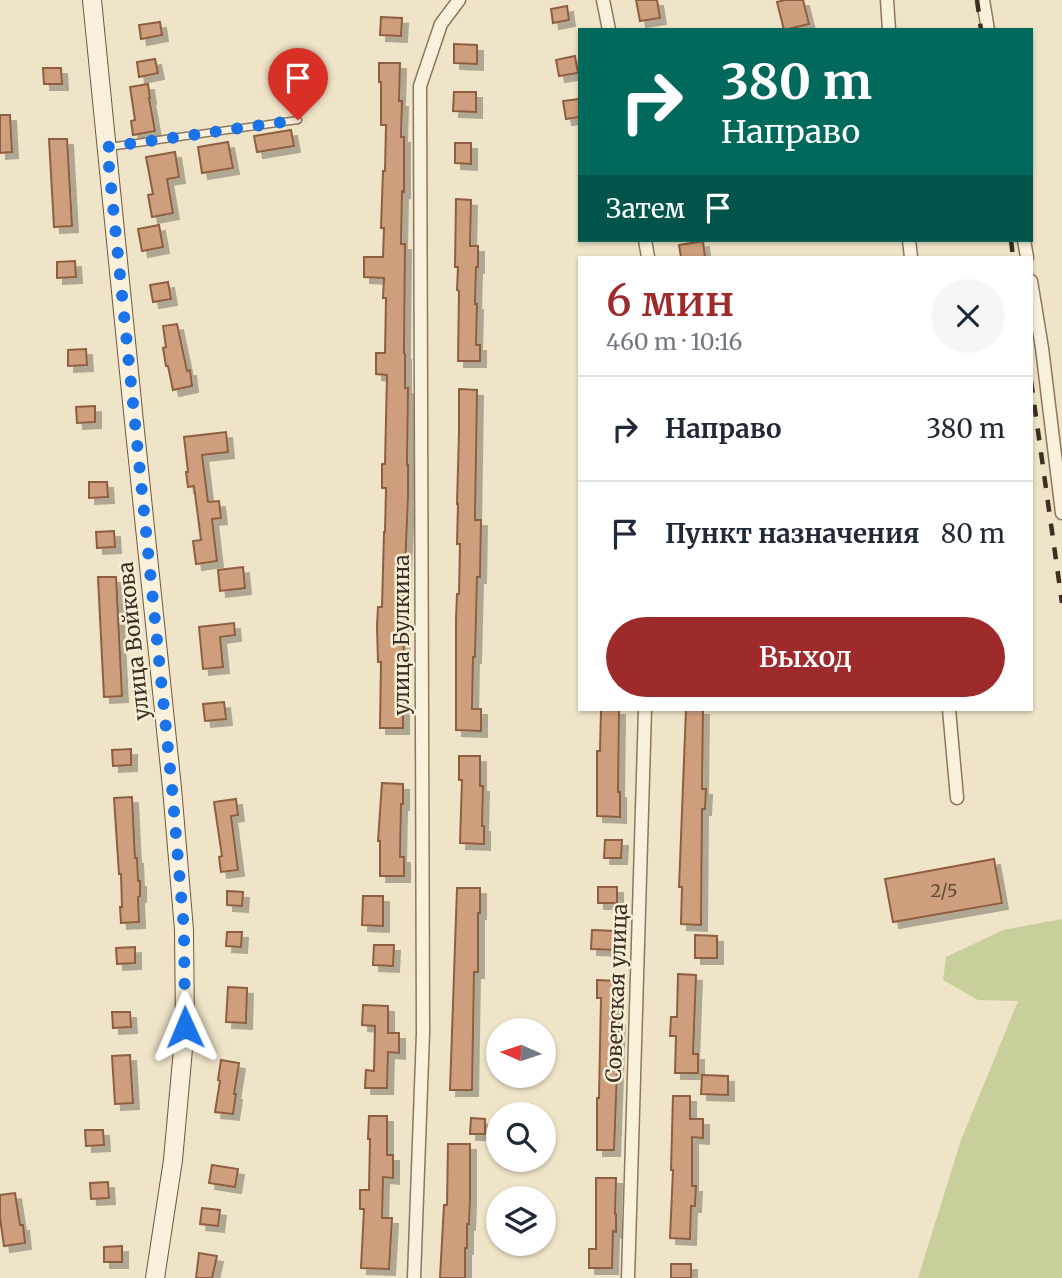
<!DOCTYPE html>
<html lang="ru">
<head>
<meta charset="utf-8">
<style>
  :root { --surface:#fff; --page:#f6f6f7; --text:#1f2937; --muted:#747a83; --line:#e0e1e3; --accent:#9e2a2b }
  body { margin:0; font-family:Merriweather,serif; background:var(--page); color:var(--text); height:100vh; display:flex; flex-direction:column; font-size:26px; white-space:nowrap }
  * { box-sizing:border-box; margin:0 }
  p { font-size:23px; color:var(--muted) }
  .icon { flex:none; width:38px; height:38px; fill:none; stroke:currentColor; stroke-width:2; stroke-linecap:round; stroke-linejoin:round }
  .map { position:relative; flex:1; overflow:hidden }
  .drawer { position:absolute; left:578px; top:256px; width:455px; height:455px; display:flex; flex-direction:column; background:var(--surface); border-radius:0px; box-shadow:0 2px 5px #0004 }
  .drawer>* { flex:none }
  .guide { position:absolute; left:578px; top:28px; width:455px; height:214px; border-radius:0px; box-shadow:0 2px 5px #0004; background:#00695c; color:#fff; overflow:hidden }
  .needle { width:46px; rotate:273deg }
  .controls { position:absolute; left:486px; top:1018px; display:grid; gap:14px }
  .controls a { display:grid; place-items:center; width:70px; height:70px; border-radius:50%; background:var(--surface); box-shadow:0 2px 5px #0004; font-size:35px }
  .pin { position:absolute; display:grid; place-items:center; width:60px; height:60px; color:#fff; margin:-72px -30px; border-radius:50% 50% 50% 0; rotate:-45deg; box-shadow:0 0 7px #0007 }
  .pin .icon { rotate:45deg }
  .me { position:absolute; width:77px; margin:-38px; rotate:359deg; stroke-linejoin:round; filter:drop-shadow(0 0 5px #0008) }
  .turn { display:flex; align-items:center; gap:24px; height:147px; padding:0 28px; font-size:32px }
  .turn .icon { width:91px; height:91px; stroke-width:2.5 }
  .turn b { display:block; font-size:49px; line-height:60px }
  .then { display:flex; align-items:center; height:66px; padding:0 28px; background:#0003; gap:14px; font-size:26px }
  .round { display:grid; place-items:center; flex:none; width:74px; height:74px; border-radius:37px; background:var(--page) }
  .head { display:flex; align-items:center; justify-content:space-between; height:119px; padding:0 28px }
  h1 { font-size:42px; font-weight:600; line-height:52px; color:var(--accent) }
  .primary-button { display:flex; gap:14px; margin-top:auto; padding:14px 28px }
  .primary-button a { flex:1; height:80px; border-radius:42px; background:var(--accent); color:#fff; font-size:28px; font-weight:600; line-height:80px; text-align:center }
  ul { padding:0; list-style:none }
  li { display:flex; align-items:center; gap:21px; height:105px; padding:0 28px; border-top:2px solid var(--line) }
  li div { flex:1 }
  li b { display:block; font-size:26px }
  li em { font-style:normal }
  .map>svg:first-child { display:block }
</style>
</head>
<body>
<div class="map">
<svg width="1062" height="1278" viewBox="0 0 1062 1278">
  <defs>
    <filter id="shadow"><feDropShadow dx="6" dy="6" stdDeviation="0" flood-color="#0004"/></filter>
  </defs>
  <rect width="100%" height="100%" fill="#f0e4c8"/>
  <path fill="#c9cf9b" d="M1062,919V1278H918L961,1140L1018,1001L978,1000L943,980L946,957L1003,930Z"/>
  <path fill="#cf9f7d" stroke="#8d5f41" stroke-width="2" filter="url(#shadow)" d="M636,0H657L660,18L640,21Z
    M785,0H803L809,24L784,30L777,2Z
    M567,6L569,20L553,23L551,9Z
    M381,17L402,18L401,36L380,35Z
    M160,22L162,35L141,39L139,25Z
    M454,44L477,45V64L454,63Z
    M575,56L578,73L559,76L556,60Z
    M155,59L158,73L139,77L137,62Z
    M379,63H400L399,101H402L401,137H404V192L402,191L401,244H405L404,353L405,354V388H408L407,465H408V497L404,591L403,728H380L381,662H378L377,626L378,607H382L384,532H385L386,488H382V464H385L387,375L376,374V353H385L386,298H383L384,278L364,277V257H383L384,228H381L383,171H385L386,125H381V82H379Z
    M43,68H61L62,84H44Z
    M148,84L150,98H149L155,131L133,135L131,121L135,120L130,87Z
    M454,92H476V112L453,111Z
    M579,99V117L566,119L563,101Z
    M0,115H10L12,152L0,153Z
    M291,130L294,146L257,152L254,136Z
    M49,139H67L72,226L54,227Z
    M228,142L233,168L202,173L198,147Z
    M455,143H471V164L455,163Z
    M175,152L179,177L167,179L173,213L152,217L148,195L153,194L146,157Z
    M456,199L471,200L470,246H478V267H476L475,304H477L476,345H480V361H458L459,291L457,290L458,267H455Z
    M159,225L163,247L142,251L138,229Z
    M703,241L705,257H681L679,245Z
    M75,261L76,277L57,278V262Z
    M168,282L171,299L153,302L150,285Z
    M177,324L187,371L190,370L192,386L173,390L168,366H166L163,348L166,347L163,326Z
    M86,349L87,365L68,366V350Z
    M459,389L477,390L475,520H481L480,577H477L475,657H473L472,709H481V731L456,730V619L457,594H459L460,544H457L458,504H457L459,433Z
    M95,406V422L77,423L76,407Z
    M226,432L228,452L202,455L208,502L219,501L221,518L212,519L217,561L196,564L193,541L201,540L194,486L188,487L186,472H188L184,437Z
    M89,482H107L108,497L89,498Z
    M114,531L115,547L97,548L96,532Z
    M243,567L245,588L220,591L218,570Z
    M98,577H116L122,696L104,697Z
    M234,623L235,635L220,637L223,667L203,669L199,627Z
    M224,702L226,719L205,721L203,704Z
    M601,709H619L618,792H620V817L597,816V751H600Z
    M686,709H703L702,789H706L705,809H702L701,925L681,924L682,887H679L680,863Z
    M131,749V765L113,766L112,750Z
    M459,756H480V786H483L482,826H484V844L460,843L462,780H459Z
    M382,783L403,784V804H401L400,857H404V876H380V841H378Z
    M132,797L135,858H137L138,881H140V896L138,897L139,922L121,923L120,907H122L121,874H119L114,798Z
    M236,799L238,815L231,816L238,870L221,872L219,857L222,856L214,802Z
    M605,840H622L621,858H604Z
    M994,859L1002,903L893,922L885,879Z
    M598,887H617V903H598Z
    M457,888H480V913H478V972H474L472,1090H450Z
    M227,891L243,892L242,906L227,905Z
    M363,896H383V926L362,925Z
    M592,930L618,931V950L591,949Z
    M227,932H242L241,947L226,946Z
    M695,935L717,936V958H695Z
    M374,945H394L393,966L373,965Z
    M135,947V963L117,964L116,948Z
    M678,974L696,975L693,1054H698V1073H675L676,1036H670L671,1017H677Z
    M597,980L616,981V1019H619L614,1150H597V1098H599L601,998H597Z
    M228,987L247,988L246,1023L226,1022Z
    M363,1005L388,1006V1033H399V1053L388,1052L387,1088H365L366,1070L374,1071L375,1026L362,1025Z
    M112,1012H130L131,1027L113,1028Z
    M130,1055L133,1103L115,1104L112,1056Z
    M221,1060L239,1063L234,1094H236L233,1114L215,1112L220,1081L218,1080Z
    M702,1075L728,1076V1095L701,1094Z
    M673,1096H690V1119H703V1138L692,1137V1186H696L695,1206H691L690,1239L670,1238L673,1170H671Z
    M369,1116H387V1155H393V1178L383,1177L382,1218H392L389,1269L361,1268L364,1209H360V1190H369L370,1139H368Z
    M471,1118L485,1119V1134H470Z
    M85,1130H103L104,1145L86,1146Z
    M448,1144H470V1198L469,1224H467V1248H465V1278H440L444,1205H447Z
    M212,1165L238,1169L235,1187L209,1183Z
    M596,1178H616L615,1214H616V1232L613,1231L612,1268H589V1249H596Z
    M108,1182L109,1198L91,1199L90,1183Z
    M15,1193L20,1225H23L25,1243L4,1246L0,1218V1195Z
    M202,1208L220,1210L218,1226L200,1224Z
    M122,1246V1262H104V1247Z
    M199,1253L217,1256L212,1278H196Z
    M671,1264H691V1278H671Z"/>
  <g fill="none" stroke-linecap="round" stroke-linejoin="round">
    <g stroke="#8d765c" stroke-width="9">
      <path id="lane" d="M109,147L298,120"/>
    </g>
    <g stroke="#8d765c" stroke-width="15">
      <path id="street" d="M603,0L609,30
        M887,0L889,30
        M983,0L988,30
        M645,240L648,257
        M909,240L911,257
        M1024,240L1027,257
        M1031,281L1042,348L1062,513
        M949,709L957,798
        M414,1278L423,1033L420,86L441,24L459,0
        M628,1278L645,709"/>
    </g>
    <g stroke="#6f573f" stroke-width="20">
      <path id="secondary" d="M92,0L133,412L172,788L184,930L185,1027L173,1160L155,1278"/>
    </g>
    <use href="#lane" stroke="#faf1dc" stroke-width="6"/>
    <use href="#street" stroke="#faf1dc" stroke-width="12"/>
    <use href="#secondary" stroke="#faf1dc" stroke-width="18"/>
    <path stroke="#3d2e20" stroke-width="4.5" stroke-dasharray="12 12" stroke-linecap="butt" d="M977,0L981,30
      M1011,240L1013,257
      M1031,381L1062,603"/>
  </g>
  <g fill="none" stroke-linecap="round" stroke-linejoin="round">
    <path stroke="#1a73e8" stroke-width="12" stroke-dasharray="0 21.6" d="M185,1027L184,930L172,788L107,147L298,120"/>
  </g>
  <g text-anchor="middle" stroke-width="5" stroke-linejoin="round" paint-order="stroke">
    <g font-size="18" fill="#624a37">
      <text x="944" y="897">2/5</text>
    </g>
    <g font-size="21" fill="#3d2e20" stroke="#f7eed8">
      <text transform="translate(402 635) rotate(-90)" y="7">улица Булкина</text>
      <text transform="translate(134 641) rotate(-96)" y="7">улица Войкова</text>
      <text transform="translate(617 993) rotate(-88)" y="7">Советская улица</text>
    </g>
  </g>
</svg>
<div class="controls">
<a><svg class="needle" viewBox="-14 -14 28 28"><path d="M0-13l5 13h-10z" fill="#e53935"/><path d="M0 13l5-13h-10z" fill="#747a83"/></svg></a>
<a><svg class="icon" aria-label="search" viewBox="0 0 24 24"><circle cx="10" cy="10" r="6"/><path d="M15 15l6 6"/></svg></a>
<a><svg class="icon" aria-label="layers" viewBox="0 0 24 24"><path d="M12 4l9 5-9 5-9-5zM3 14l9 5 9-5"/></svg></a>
</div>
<div class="pin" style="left:298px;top:120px;background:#d93025"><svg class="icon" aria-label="arrive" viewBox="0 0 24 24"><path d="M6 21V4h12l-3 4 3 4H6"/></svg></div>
<svg class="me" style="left:185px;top:1027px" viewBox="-20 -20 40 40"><path d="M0-17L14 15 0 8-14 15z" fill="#1a73e8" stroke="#fff" stroke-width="4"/></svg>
<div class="guide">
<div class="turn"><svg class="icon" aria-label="right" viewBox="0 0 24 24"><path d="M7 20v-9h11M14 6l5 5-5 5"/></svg><div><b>380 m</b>Направо</div></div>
<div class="then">Затем<svg class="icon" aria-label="arrive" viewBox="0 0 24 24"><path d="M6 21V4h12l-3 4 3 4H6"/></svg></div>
</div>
<section class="drawer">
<div class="head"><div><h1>6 мин</h1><p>460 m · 10:16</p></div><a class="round"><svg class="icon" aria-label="close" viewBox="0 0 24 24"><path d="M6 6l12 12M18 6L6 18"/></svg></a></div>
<ul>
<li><svg class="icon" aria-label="right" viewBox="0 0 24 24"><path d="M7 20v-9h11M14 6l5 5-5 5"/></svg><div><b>Направо</b></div><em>380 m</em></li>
<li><svg class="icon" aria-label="arrive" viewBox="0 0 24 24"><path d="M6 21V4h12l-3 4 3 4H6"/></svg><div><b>Пункт назначения</b></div><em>80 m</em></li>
</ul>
<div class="primary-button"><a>Выход</a></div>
</section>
</div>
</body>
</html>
